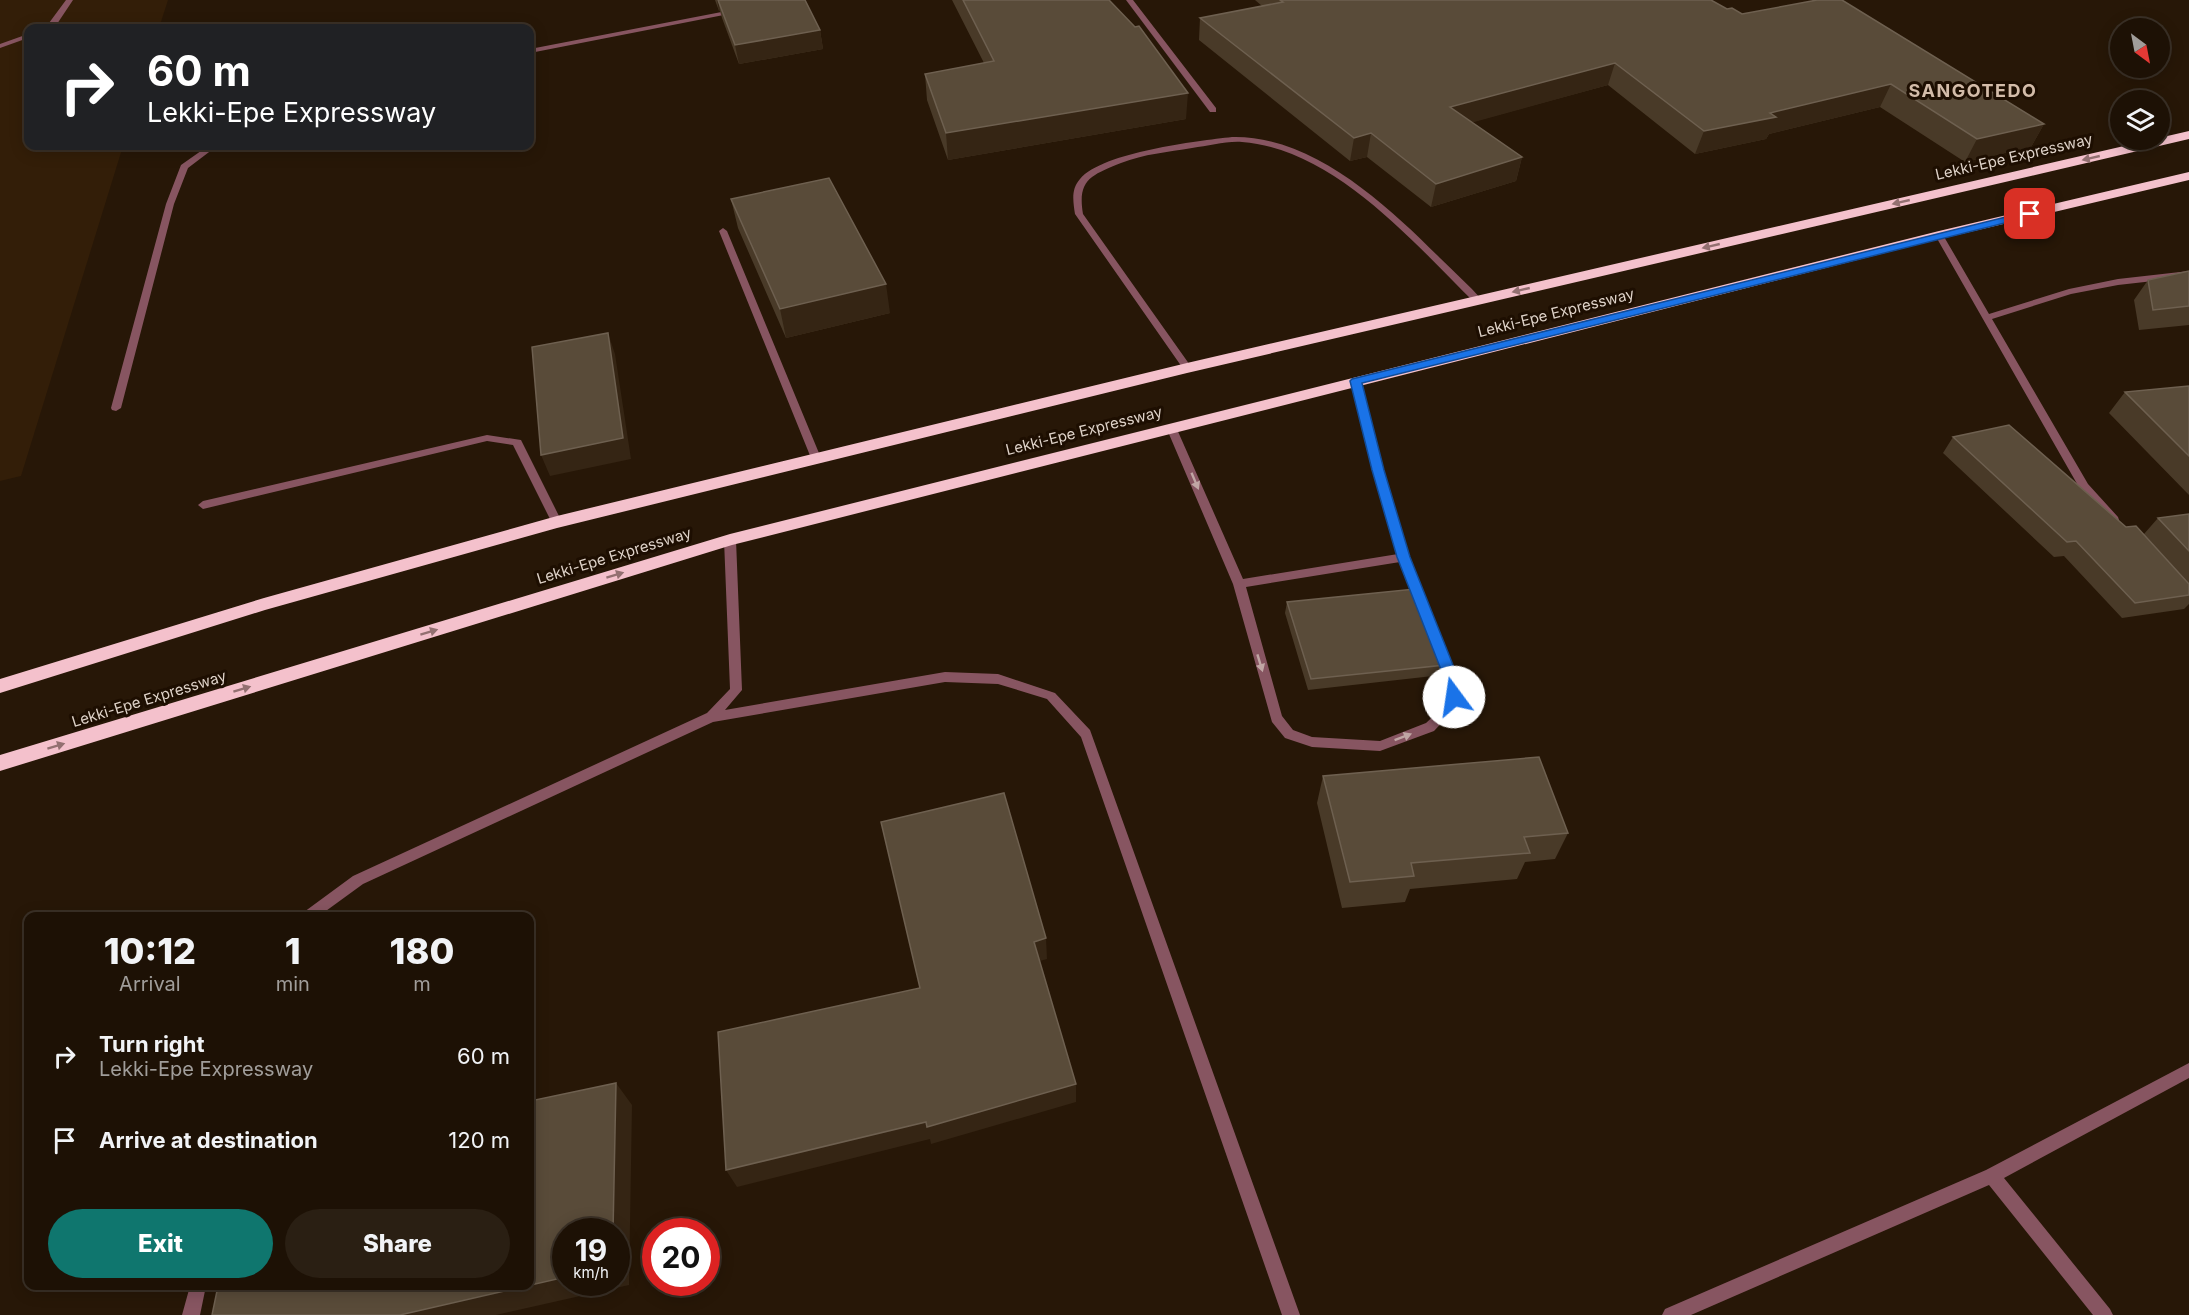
<!DOCTYPE html>
<html lang="en">
<head>
<meta charset="utf-8">
<style>
  :root { --surface:#1d1105; --page:#2a1f13; --text:#f1f3f6; --muted:#a09d9a; --line:#3b3127; --accent:#0f766e }
  body { margin:0; font-family:Inter,sans-serif; background:var(--page); color:var(--text); height:100vh; display:flex; flex-direction:column; font-size:22px; white-space:nowrap }
  * { box-sizing:border-box; margin:0 }
  p { font-size:20px; color:var(--muted) }
  .icon { flex:none; width:33px; height:33px; fill:none; stroke:currentColor; stroke-width:2; stroke-linecap:round; stroke-linejoin:round }
  .map { position:relative; flex:1; overflow:hidden }
  .side { position:absolute; left:24px; top:912px; width:510px; height:378px; display:flex; flex-direction:column; background:var(--surface); border-radius:12px; box-shadow:0 3px 15px #0003,0 0 0 2px var(--line) }
  .side>* { flex:none }
  .guide { position:absolute; left:24px; top:24px; width:510px; height:126px; border-radius:12px; box-shadow:0 3px 15px #0003,0 0 0 2px var(--line); background:#202124; color:#fff; overflow:hidden }
  .needle { width:39px; rotate:148deg }
  .controls { position:absolute; left:2110px; top:18px; display:grid; gap:12px }
  .controls a { display:grid; place-items:center; width:60px; height:60px; border-radius:50%; background:var(--surface); box-shadow:0 3px 15px #0003,0 0 0 2px var(--line); font-size:30px }
  .speed { position:absolute; left:552px; top:1218px; display:flex; gap:12px; font-size:30px; font-weight:700; text-align:center }
  .speed>* { display:grid; place-content:center; width:78px; height:78px; border-radius:50%; background:var(--surface); box-shadow:0 3px 15px #0003,0 0 0 2px var(--line); line-height:1 }
  .speed small { font-size:15px; font-weight:400 }
  .speed .limit { border:9px solid #d22; background:#fff; color:#111 }
  .pin { position:absolute; display:grid; place-items:center; width:51px; height:51px; color:#fff; margin:-26px; border-radius:12px; box-shadow:0 3px 9px #0006 }
  .me { position:absolute; width:66px; margin:-33px; rotate:346deg; stroke-linejoin:round; filter:drop-shadow(0 0 4px #0008) }
  .turn { display:flex; align-items:center; gap:21px; height:126px; padding:0 24px; font-size:27px }
  .turn .icon { width:78px; height:78px; stroke-width:2.5 }
  .turn b { display:block; font-size:42px; line-height:51px }
  .eta { display:flex; justify-content:space-evenly; align-items:center; height:102px; text-align:center }
  .eta b { font-size:36px; font-weight:800; line-height:42px }
  .primary-button { display:flex; gap:12px; margin-top:auto; padding:12px 24px }
  .primary-button a { flex:1; height:69px; border-radius:36px; background:var(--accent); color:#fff; font-size:24px; font-weight:800; line-height:69px; text-align:center }
  .primary-button a+a { background:var(--page); color:var(--text) }
  ul { padding:0; list-style:none }
  li { display:flex; align-items:center; gap:18px; height:84px; padding:0 24px }
  li div { flex:1 }
  li b { display:block; font-size:22px }
  li em { font-style:normal }
  .map>svg:first-child { display:block }
</style>
</head>
<body>
<div class="map">
<svg width="2189" height="1315" viewBox="0 0 2189 1315">
  <rect width="100%" height="100%" fill="#271707"/>
  <path fill="#331e08" d="M0,0H168L159,28H28V146H123L21,476L0,481Z"/>
  <g fill="none" stroke-linecap="round" stroke-linejoin="round">
    <path fill="#875561" fill-rule="evenodd" d="M66,0H73L55,27L42,28L49,23Z
      M28,34V38L0,48V44Z
      M1232,137C1312,135 1387,205 1440,258C1454,272 1469,285 1482,300L1480,302H1474C1412,241 1334,149 1242,142C1225,141 1209,146 1192,148C1168,152 1144,154 1121,163C1092,175 1077,179 1083,214L1192,368L1187,371L1184,370L1075,214C1073,201 1071,189 1080,179C1103,152 1197,141 1232,137Z
      M723,228L727,231L821,458L820,460H812L811,458L719,231Z
      M1356,378L1361,381L1383,470L1410,557L1460,685L1458,700L1449,715L1434,731L1380,751L1312,747L1285,738L1272,722L1233,584L1166,427L1171,424L1176,427L1243,579L1398,554L1373,470L1351,381ZM1400,562L1448,685V697L1441,709L1426,723L1380,741L1312,737L1293,730L1282,716L1246,587Z
      M487,435L521,440L562,522L561,525H553L513,445L487,441L203,509L198,505L203,501Z"/>
    <path fill="#875561" fill-rule="evenodd" d="M1126,0H1133L1216,108V112H1210Z
      M737,9L741,11L739,12L530,53V49Z
      M208,146H217L188,168L174,204L121,408L116,411L112,410L111,408L166,204L181,165Z
      M1939,232L1943,235L1989,314L2069,289L2118,279L2189,271V277L2118,285L2071,294L1992,319L2088,484L2118,517L2119,520L2118,523H2110L2080,489L1935,235Z
      M730,536L736,540L742,690L725,710L945,672L998,674L1055,693L1090,730L1300,1315H1282L1081,737L1047,699L998,684L945,682L713,722L363,884L319,916H302L304,912L353,876L707,713L730,689L724,540Z
      M2189,1063V1078L2004,1178L2110,1309L2113,1315H2093L1989,1185L1691,1315H1662L1665,1309L1986,1170Z
      M190,1286H206L200,1315H182Z"/>
    <path fill="#f4c1cc" fill-rule="evenodd" d="M2189,131V139L1187,373L557,528L265,610L0,693V679L264,598L557,516L1187,363Z
      M2189,172V180L1940,239L732,545L0,771V755L730,534L1939,231Z"/>
  </g>
  <path fill="#493a28" d="M715,0H805L820,30L823,49L739,64L722,18L720,11H719Z
    M952,0H1109L1186,119L948,160L927,100L925,74L984,63Z
    M1255,0H1711L1727,9L2044,124L2031,147L1965,162L1880,107L1769,134L1766,139L1695,154L1608,85L1472,122L1522,157L1516,181L1431,207L1367,157L1350,161L1199,40L1200,18L1262,6Z
    M731,199L890,313L786,338L738,228Z
    M2189,271V325L2139,330L2134,300L2148,280Z
    M2189,386V495L2109,413L2125,392Z
    M1953,437L2126,527L2144,534L2158,518L2189,514V604L2184,609L2122,618L2064,556L2054,557L1943,453Z
    M1287,602L1445,665L1442,675L1308,690L1285,613Z
    M1323,776L1568,833L1555,859L1525,862L1517,879L1410,889L1405,902L1342,908L1317,803Z"/>
  <path fill="#352514" d="M717,0H718L720,11H719Z
    M820,30L823,49L739,64L735,45Z
    M1615,63L1608,85L1445,130L1450,107Z
    M1891,84L1880,107L1769,134L1766,139L1695,154L1704,131L1770,113Z
    M1188,93L1186,119L948,160L946,133Z
    M2044,124L2031,147L1965,162L1977,139Z
    M1371,133L1367,157L1350,161L1354,138Z
    M1522,157L1516,181L1431,207L1436,184Z
    M886,284L890,313L786,338L780,309Z
    M608,333L615,354L631,459L550,476L541,455Z
    M1046,938L1047,959L1036,962L1034,942Z
    M616,1083L632,1105L629,1285L496,1315H400L566,1277V1282H616V1232H613Z
    M1076,1084V1102L931,1144L930,1139L737,1187L726,1170Z"/>
  <path fill="#594b39" stroke="#6e6050" stroke-width="1.5" d="M718,0H805L820,30L735,45Z
    M963,0H1109L1135,27L1139,26L1188,93L946,133L925,74L994,61Z
    M1280,0H1711L1727,9L1732,8L1742,14L1817,0H1842L2044,124L1977,139L1891,84L1770,113L1776,117L1704,131L1615,63L1450,107L1522,157L1436,184L1371,133L1354,138L1200,18L1283,2Z
    M829,178L886,284L780,309L731,199Z
    M2189,271V306L2153,310L2148,280Z
    M608,333L623,438L541,455L532,347Z
    M2189,386V456L2125,392Z
    M2009,425L2126,527L2136,526L2189,584V595L2135,603L2076,541L2067,542L1953,437Z
    M2189,514V551L2158,518Z
    M1415,589L1445,665L1311,679L1287,602Z
    M1539,757L1568,833L1524,837L1530,853L1411,863L1414,876L1350,882L1323,776Z
    M1004,793L1046,938L1034,942L1076,1084L927,1127L926,1122L726,1170L718,1032L920,988L881,822Z
    M616,1083L613,1232H566V1277L400,1315H212L218,1286H530V1101Z"/>
  <defs><path id="oneway-solid" d="M-6-.8H1V-3.2L6.5 0L1 3.2V.8H-6Z" transform="scale(1.5)"/></defs>
  <g fill="#937071">
    <use href="#oneway-solid" transform="translate(2091 158) rotate(167)"/>
    <use href="#oneway-solid" transform="translate(1901 202) rotate(167)"/>
    <use href="#oneway-solid" transform="translate(1711 246) rotate(167)"/>
    <use href="#oneway-solid" transform="translate(1521 290) rotate(167)"/>
    <use href="#oneway-solid" transform="translate(615 575) rotate(-17)"/>
    <use href="#oneway-solid" transform="translate(429 632) rotate(-17)"/>
    <use href="#oneway-solid" transform="translate(242 689) rotate(-17)"/>
    <use href="#oneway-solid" transform="translate(56 746) rotate(-17)"/>
  </g>
  <g fill="#c0a6a4">
    <use href="#oneway-solid" transform="translate(1195 481) rotate(67)"/>
    <use href="#oneway-solid" transform="translate(1260 663) rotate(73)"/>
    <use href="#oneway-solid" transform="translate(1403 737) rotate(-21)"/>
  </g>
  <path fill="#1a73e8" stroke="#114b97" stroke-width="1.5" d="M2030,211L2033,212V216L1362,383L1384,470L1410,557L1461,685L1459,700H1449L1447,685L1397,557L1372,470L1350,381L1352,379Z"/>
  <g text-anchor="middle" stroke-width="6" stroke-linejoin="round" paint-order="stroke">
    <g font-size="15" fill="#ded2c8" stroke="#1d0e01">
      <text transform="translate(2014 157) rotate(-13)" y="5">Lekki-Epe Expressway</text>
      <text transform="translate(1556 313) rotate(-14)" y="5">Lekki-Epe Expressway</text>
      <text transform="translate(1084 431) rotate(-14)" y="5">Lekki-Epe Expressway</text>
      <text transform="translate(614 556) rotate(-17)" y="5">Lekki-Epe Expressway</text>
      <text transform="translate(149 699) rotate(-17)" y="5">Lekki-Epe Expressway</text>
    </g>
    <g font-size="18" font-weight="bold" letter-spacing="1.5" fill="#d3bca9" stroke="#1d0e01">
      <text x="1973" y="97">SANGOTEDO</text>
    </g>
  </g>
</svg>
<div class="controls">
<a><svg class="needle" viewBox="-14 -14 28 28"><path d="M0-13l5 13h-10z" fill="#e53935"/><path d="M0 13l5-13h-10z" fill="#a09d9a"/></svg></a>
<a><svg class="icon" aria-label="layers" viewBox="0 0 24 24"><path d="M12 4l9 5-9 5-9-5zM3 14l9 5 9-5"/></svg></a>
</div>
<div class="speed"><div>19<small>km/h</small></div><div class="limit">20</div></div>
<div class="pin" style="left:2030px;top:214px;background:#d93025"><svg class="icon" aria-label="arrive" viewBox="0 0 24 24"><path d="M6 21V4h12l-3 4 3 4H6"/></svg></div>
<svg class="me" style="left:1454px;top:697px" viewBox="-20 -20 40 40"><circle r="19" fill="#fff"/><path d="M0-13L10 11 0 6-10 11z" fill="#1a73e8"/></svg>
<div class="guide">
<div class="turn"><svg class="icon" aria-label="right" viewBox="0 0 24 24"><path d="M7 20v-9h11M14 6l5 5-5 5"/></svg><div><b>60 m</b>Lekki-Epe Expressway</div></div>
</div>
<section class="side">
<div class="eta">
<div><b>10:12</b><p>Arrival</p></div>
<div><b>1</b><p>min</p></div>
<div><b>180</b><p>m</p></div>
</div>
<ul>
<li><svg class="icon" aria-label="right" viewBox="0 0 24 24"><path d="M7 20v-9h11M14 6l5 5-5 5"/></svg><div><b>Turn right</b><p>Lekki-Epe Expressway</p></div><em>60 m</em></li>
<li><svg class="icon" aria-label="arrive" viewBox="0 0 24 24"><path d="M6 21V4h12l-3 4 3 4H6"/></svg><div><b>Arrive at destination</b></div><em>120 m</em></li>
</ul>
<div class="primary-button"><a>Exit</a><a>Share</a></div>
</section>
</div>
</body>
</html>
